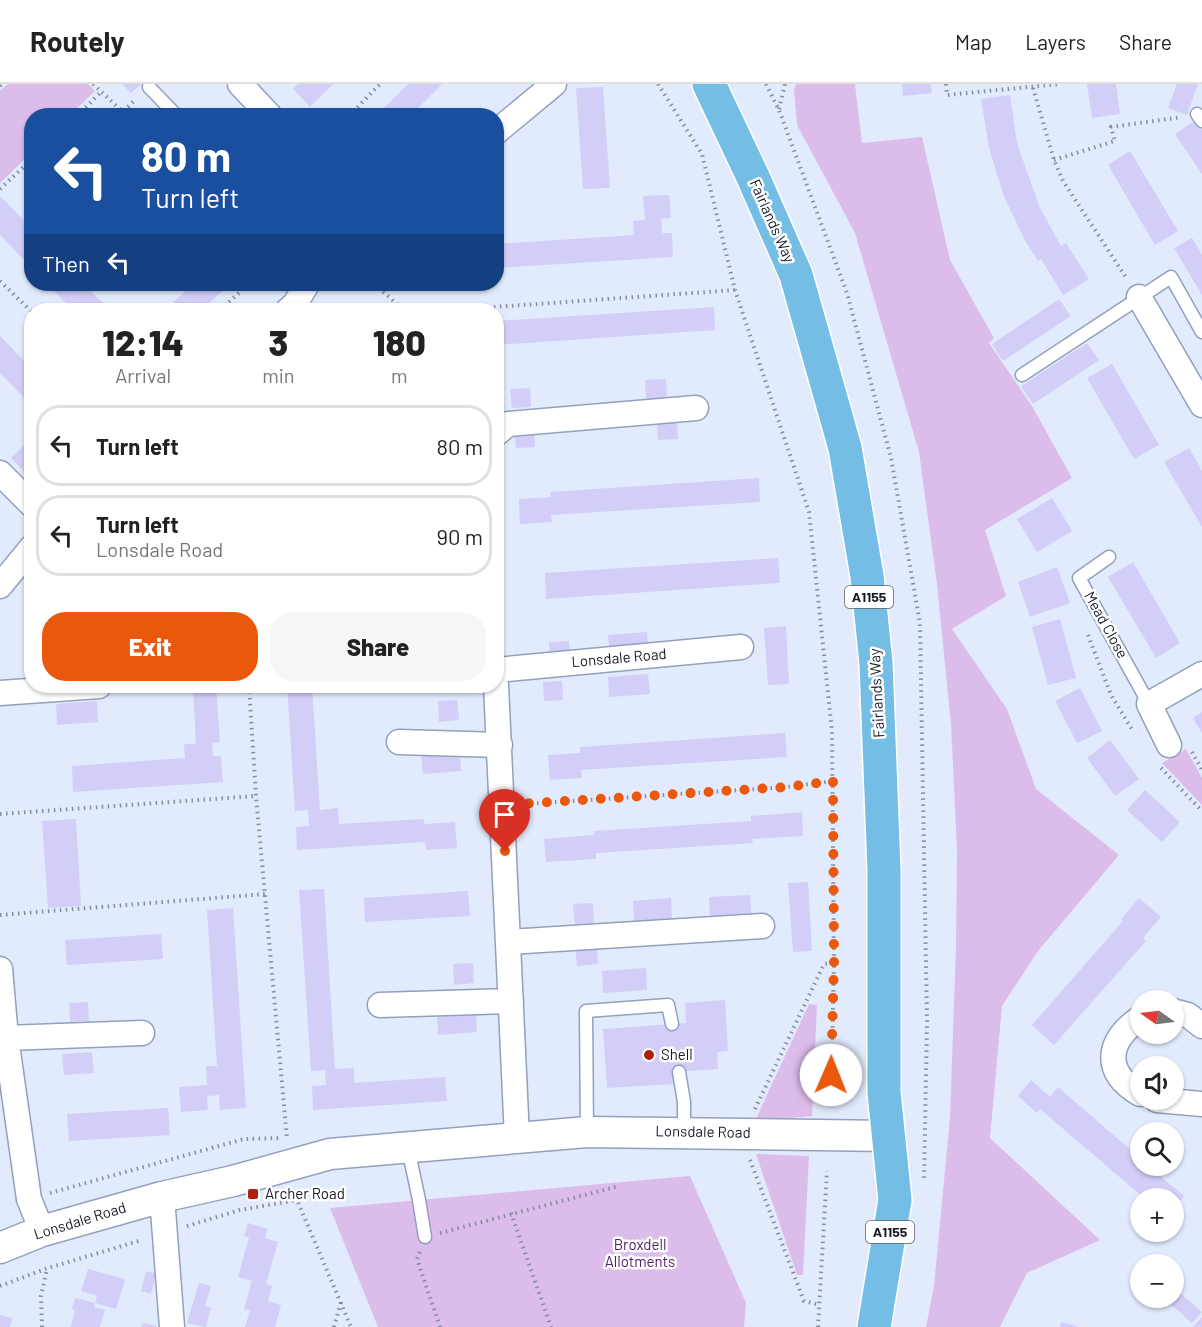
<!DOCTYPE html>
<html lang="en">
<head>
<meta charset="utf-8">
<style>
  :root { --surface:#fff; --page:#f6f6f6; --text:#222; --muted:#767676; --line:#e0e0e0; --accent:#ea580c }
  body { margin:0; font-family:Barlow,sans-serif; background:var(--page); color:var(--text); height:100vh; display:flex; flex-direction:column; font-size:22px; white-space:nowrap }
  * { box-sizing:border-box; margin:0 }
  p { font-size:20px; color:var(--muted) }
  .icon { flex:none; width:33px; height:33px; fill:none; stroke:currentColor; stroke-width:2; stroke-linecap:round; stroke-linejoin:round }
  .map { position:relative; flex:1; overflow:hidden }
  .panel { position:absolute; left:24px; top:219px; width:480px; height:390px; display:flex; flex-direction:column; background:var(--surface); border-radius:24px; box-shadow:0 2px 4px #0004 }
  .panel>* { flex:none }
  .hud { position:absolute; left:24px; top:24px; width:480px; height:183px; border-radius:24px; box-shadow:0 2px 4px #0004; background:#1a4fa0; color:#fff; overflow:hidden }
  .needle { width:39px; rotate:284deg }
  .buttons { position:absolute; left:1130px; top:906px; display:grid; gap:12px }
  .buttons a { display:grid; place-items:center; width:54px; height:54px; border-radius:50%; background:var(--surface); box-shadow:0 2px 4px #0004; font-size:30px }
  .pin { position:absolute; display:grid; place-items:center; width:51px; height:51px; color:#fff; margin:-62px -26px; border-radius:50% 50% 50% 0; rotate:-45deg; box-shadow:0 0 6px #0007 }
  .pin .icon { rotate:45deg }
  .me { position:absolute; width:66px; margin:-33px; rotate:1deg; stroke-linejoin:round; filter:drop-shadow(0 0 4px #0008) }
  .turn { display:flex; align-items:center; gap:21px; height:126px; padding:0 18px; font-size:27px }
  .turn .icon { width:78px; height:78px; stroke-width:2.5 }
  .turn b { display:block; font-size:42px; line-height:51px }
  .then { display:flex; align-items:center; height:57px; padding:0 18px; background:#0003; gap:12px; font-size:22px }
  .eta { display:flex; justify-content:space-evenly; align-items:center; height:102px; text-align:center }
  .eta b { font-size:36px; font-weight:800; line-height:42px }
  .action { display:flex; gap:12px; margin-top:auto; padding:12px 18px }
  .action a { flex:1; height:69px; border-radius:24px; background:var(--accent); color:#fff; font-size:24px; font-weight:800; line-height:69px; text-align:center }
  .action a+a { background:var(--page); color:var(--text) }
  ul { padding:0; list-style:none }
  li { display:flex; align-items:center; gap:18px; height:81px; margin:0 12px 9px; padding:0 6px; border:3px solid var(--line); border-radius:24px }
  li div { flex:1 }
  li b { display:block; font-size:22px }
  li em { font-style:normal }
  header { display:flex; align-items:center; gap:36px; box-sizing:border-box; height:84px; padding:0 30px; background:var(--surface); border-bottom:2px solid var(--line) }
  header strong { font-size:28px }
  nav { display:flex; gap:33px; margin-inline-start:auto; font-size:21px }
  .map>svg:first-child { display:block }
</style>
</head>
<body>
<header>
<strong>Routely</strong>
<nav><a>Map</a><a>Layers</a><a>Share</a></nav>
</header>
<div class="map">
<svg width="1202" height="1243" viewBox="0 0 1202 1243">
  <rect width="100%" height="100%" fill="#e2ebfd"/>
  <path fill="#dcbcea" d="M8,0H88L95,7L70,31L32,32L31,69L0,99V7Z
    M796,0H855L862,59L922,53L950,176L994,254L989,259L1032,322L1072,394L985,446L1006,512L952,545L1007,625L1036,705L1119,771L1038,867L1002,922L990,1054L1100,1156L1027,1189L1000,1243H926L934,1202L950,1034L956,863L957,765L951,640L937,500L919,368L855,149L797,41L794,6Z
    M1186,665L1202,694V721L1162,679Z
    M809,920L817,921L812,1032L755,1037Z
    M756,1070L809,1072L803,1191H797Z
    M690,1092L746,1219L744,1243H378L330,1124Z"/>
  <path fill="#d2cef8" d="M122,0H141L131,9Z
    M298,0H333L310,23L293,5Z
    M408,0H442L410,32H376Z
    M902,0H931L932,9L903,12Z
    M1087,0H1116L1120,30L1092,34Z
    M1177,0H1198L1187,31L1168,24Z
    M603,3L610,104L583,105L576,4Z
    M1010,11L1017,59L1039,122L1061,162L1066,159L1089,195L1063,211L1041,175L1038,177L1024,155L1004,112L989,64L981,15Z
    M113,23L121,32H104Z
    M1196,36L1202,46V90L1175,50Z
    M1130,67L1178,147L1155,161L1108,81Z
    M669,111L671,134L661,135L662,149H672L673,173L496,184V160L634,151L633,137L645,136L643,112Z
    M0,112L32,145V184L0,151Z
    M1192,154L1202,171V211L1174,164Z
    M47,200H84L110,226H73Z
    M193,200H230L202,226H165Z
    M1059,215L1071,232L1003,277L992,260Z
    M714,223L715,246L496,261V237Z
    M0,252L32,285V322L0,289Z
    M1087,259L1099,276L1033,320L1021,302Z
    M1112,280L1159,361L1134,375L1087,294Z
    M666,295L667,313L646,315L645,296Z
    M530,304L531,323L512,324L510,305Z
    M677,335L678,355L658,356L657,336Z
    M534,344L535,363L516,364L514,346Z
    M32,354V389L28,392L11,374Z
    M1189,364L1202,387V443L1164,378Z
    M759,394L760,418L551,431L552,438L520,440L519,415L551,413L550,408Z
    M1052,414L1072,447L1037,468L1017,435Z
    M778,474L780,499L546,515L545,489Z
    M1133,478L1180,559L1156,574L1108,493Z
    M1057,483L1070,519L1030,533L1018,498Z
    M1060,535L1076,594L1048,601L1032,543Z
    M786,542L789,600L768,601L764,544Z
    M647,548L649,568L610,571L608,551Z
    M569,557L570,573L550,575L549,558Z
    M648,590L650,610L609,613L608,593Z
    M562,597L563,616L544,617L543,598Z
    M193,602H216L220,658L212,659L213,672H221L223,698L73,708L72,682L185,674L184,660H196Z
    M287,602H312L320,726L338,724L339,740L424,735V740L455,738L457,764L426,766L425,758L297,766L296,743L309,742L308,726L295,727Z
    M1080,604L1102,647L1077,659L1055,617Z
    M457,616L459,636L439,638L438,617Z
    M97,617L98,638L57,641L56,620Z
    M1202,628V649L1193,634Z
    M785,649L787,673L581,686L582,694L550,696L548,671L580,669V663Z
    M1110,656L1139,695L1115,712L1087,674Z
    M460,667L461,687L423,690L421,669Z
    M1145,706L1180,738L1162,758L1127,726Z
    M802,728L803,752L752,755L753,759L596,769V775L546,778L544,755L594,751V747L751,737V732Z
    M76,735L81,822L48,824L42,737Z
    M808,798L812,867L793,868L788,799Z
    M324,805L335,985L354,984V999L445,993L447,1017L313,1026L312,1002L326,1001L325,986L311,987L299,806Z
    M468,807L470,832L365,838L364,814Z
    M750,811L751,829L710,832L709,813Z
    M671,814L672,835L634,837L633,817Z
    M1139,814L1161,833L1143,854L1146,857L1054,961L1032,941L1123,837L1121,835Z
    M593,819L594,839L575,840L573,820Z
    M233,824L246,1024L220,1026L219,1011L207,1012L208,1026L181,1028L179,1003L207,1001L206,982H217L207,826Z
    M161,850L163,875L67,881L65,856Z
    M597,862L598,880L577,882L575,863Z
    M473,879L474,899L454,901L453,880Z
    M646,884L647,906L603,909L602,887Z
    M725,916L728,967L717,968L718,985L673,988L674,1000L607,1004L603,945L686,939L685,919Z
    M88,918L89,937L70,938L69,919Z
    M476,928L477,948L438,951L437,931Z
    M92,968L94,989L64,991L62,970Z
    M1031,996L1050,1013L1058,1003L1140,1074V1082H1148L1184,1112L1173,1125V1114H1144L1040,1025L1037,1029L1018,1012Z
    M168,1024L170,1051L69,1057L67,1030Z
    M248,1139L268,1145L265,1154L278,1158L266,1200L272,1202L268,1217L281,1221L275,1243H245L250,1226L244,1225L252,1197L238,1193L249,1153L244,1152Z
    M88,1185L125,1195L116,1225L95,1219L97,1212L81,1207Z
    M146,1187L156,1190L151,1210L141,1207Z
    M199,1199L211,1202L205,1222L211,1224L206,1243L187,1239Z
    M1178,1207L1202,1228L1192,1239L1168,1218Z
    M75,1214L95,1219L94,1223L105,1226L100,1243H71L75,1226L72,1225Z
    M0,1231L12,1234L10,1243H0Z
    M1202,1233V1243H1193Z
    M1061,1238L1077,1242V1243H1060Z
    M143,1239L156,1242V1243H141Z"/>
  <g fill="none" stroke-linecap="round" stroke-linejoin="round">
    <g stroke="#92a0bd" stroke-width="15">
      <path id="service" d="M149,3L177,32
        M1197,30L1202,37
        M1022,291L1171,193L1202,248
        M1109,473L1079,494L1149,620
        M679,988L684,1018V1048
        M587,1048L586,927L668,921L672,940
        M408,1064L419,1116L425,1153"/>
    </g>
    <g stroke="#92a0bd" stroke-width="27">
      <path id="minor" d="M240,0L270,32
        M496,48L554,0
        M1139,213L1202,321
        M288,226L295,220L307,200
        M496,350L508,340L696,324
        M0,389L32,421
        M0,502L32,463
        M496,586L741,563
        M496,601L517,1054
        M0,609L99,602
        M399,658L500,661
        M1169,661L1149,620L1202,590
        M509,858L762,842
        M0,885L6,954L29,1115L42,1147
        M380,921L511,917
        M1173,927L1188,931L1202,942
        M1140,934C1106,958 1103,988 1140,1010
        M6,954L142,949
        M1157,1016L1202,1020
        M162,1113L172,1243"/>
    </g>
    <g stroke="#92a0bd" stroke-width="33">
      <path id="tertiary" d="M0,1164L42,1147L162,1113L233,1097L330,1070L587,1048L890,1052"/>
    </g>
    <g stroke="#fff" stroke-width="36">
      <path id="primary" d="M709,0L753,93L796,191L845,364L867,492L876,579L884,786V1008L895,1116L874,1243"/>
    </g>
    <path stroke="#858c9b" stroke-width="4" stroke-dasharray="1.5 4.5" stroke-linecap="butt" d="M93,0L123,28L136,15
      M658,0L702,70L735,206L809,428L832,647L834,879L831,1014
      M766,0L779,26L847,209L891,374L920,539L927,937L924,1098
      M946,0L947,11L1060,0
      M0,2L2,0
      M1033,4L1054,76L1063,97L1127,195
      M779,25L785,0
      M77,32L101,8
      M349,32L380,0
      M1054,76L1115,57L1111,43L1182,33
      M0,105L32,75
      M0,197L32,228
      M374,200L404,226
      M220,226L249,200
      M452,226L735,206
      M1088,551L1111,611L1133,647
      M249,602L256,712L287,1055
      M1192,668L1202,686
      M1161,684L1202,727
      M525,720L787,703L833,697
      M0,730L256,712
      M0,831L265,810
      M755,1025L824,880L834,879
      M750,1076L804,1217L820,1221
      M296,1107L297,1116L351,1243
      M50,1109L244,1055L282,1054
      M511,1129L551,1243
      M187,1142L240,1126L297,1116
      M440,1149L619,1102
      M420,1168L417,1175L440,1243
      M0,1202L48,1184L142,1156
      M42,1243L41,1212L47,1185
      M334,1243L341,1218
      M818,1243L827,1087"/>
    <use href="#service" stroke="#fff" stroke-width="12"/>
    <use href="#minor" stroke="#fff" stroke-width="24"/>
    <use href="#tertiary" stroke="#fff" stroke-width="30"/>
    <use href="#primary" stroke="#74bee5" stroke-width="33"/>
  </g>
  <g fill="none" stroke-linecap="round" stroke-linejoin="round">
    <path stroke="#ea580c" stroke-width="10" stroke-dasharray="0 18" d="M505,767L503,721L787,703L833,697L834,879L831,991"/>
  </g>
  <g fill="#ae1f0d" stroke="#fff" stroke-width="2">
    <circle cx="649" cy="971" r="6"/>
    <rect x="247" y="1104" width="12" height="12" rx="3"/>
  </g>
  <g text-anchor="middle" stroke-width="5" stroke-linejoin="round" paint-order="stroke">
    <g fill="#fff" stroke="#5b5f66" stroke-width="1.5">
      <rect x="845" y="502" width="48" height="22" rx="4.5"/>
      <rect x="866" y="1137" width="48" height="22" rx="4.5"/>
    </g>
    <g font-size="14" font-weight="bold" fill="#151a25">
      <text x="869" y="518">A1155</text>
      <text x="890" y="1153">A1155</text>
    </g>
    <g font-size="15" fill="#151a25" stroke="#fff">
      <text transform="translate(772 137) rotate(66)" y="5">Fairlands Way</text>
      <text transform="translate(1106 541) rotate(61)" y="5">Mead Close</text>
      <text transform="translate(619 574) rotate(-5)" y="5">Lonsdale Road</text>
      <text transform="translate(877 609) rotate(-93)" y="5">Fairlands Way</text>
      <text transform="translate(703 1048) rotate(1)" y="5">Lonsdale Road</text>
      <text transform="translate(80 1137) rotate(-17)" y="5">Lonsdale Road</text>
    </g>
    <g font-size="15" fill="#151a25" stroke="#fff" text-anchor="start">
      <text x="661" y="976">Shell</text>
      <text x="265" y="1115">Archer Road</text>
    </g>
    <g font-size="15" fill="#511d66" stroke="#fff">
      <text x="640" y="1166">Broxdell<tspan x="640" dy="17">Allotments</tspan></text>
    </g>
  </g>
</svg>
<div class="buttons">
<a><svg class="needle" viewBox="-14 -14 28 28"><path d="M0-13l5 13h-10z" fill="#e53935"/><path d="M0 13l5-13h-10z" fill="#767676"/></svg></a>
<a><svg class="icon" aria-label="sound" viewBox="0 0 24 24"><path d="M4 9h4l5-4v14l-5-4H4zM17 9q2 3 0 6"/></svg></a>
<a><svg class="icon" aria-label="search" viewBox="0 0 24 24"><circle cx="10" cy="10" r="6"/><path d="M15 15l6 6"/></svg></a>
<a>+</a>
<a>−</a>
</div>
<div class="pin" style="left:505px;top:767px;background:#d93025"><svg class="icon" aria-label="arrive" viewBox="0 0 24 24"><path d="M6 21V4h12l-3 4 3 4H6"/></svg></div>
<svg class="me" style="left:831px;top:991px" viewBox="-20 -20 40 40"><circle r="19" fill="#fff"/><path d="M0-13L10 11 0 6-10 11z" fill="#ea580c"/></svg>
<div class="hud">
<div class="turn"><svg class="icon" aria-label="left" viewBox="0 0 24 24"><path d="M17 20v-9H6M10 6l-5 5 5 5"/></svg><div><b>80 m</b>Turn left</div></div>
<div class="then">Then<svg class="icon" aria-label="left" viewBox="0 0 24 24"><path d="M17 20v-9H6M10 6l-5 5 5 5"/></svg></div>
</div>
<section class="panel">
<div class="eta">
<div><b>12:14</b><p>Arrival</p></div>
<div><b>3</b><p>min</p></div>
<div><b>180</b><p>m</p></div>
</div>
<ul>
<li><svg class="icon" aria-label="left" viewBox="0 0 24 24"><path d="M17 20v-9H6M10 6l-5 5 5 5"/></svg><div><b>Turn left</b></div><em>80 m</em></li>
<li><svg class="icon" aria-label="left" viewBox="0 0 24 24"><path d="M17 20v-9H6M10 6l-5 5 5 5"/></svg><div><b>Turn left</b><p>Lonsdale Road</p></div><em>90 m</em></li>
</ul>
<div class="action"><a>Exit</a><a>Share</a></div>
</section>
</div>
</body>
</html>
